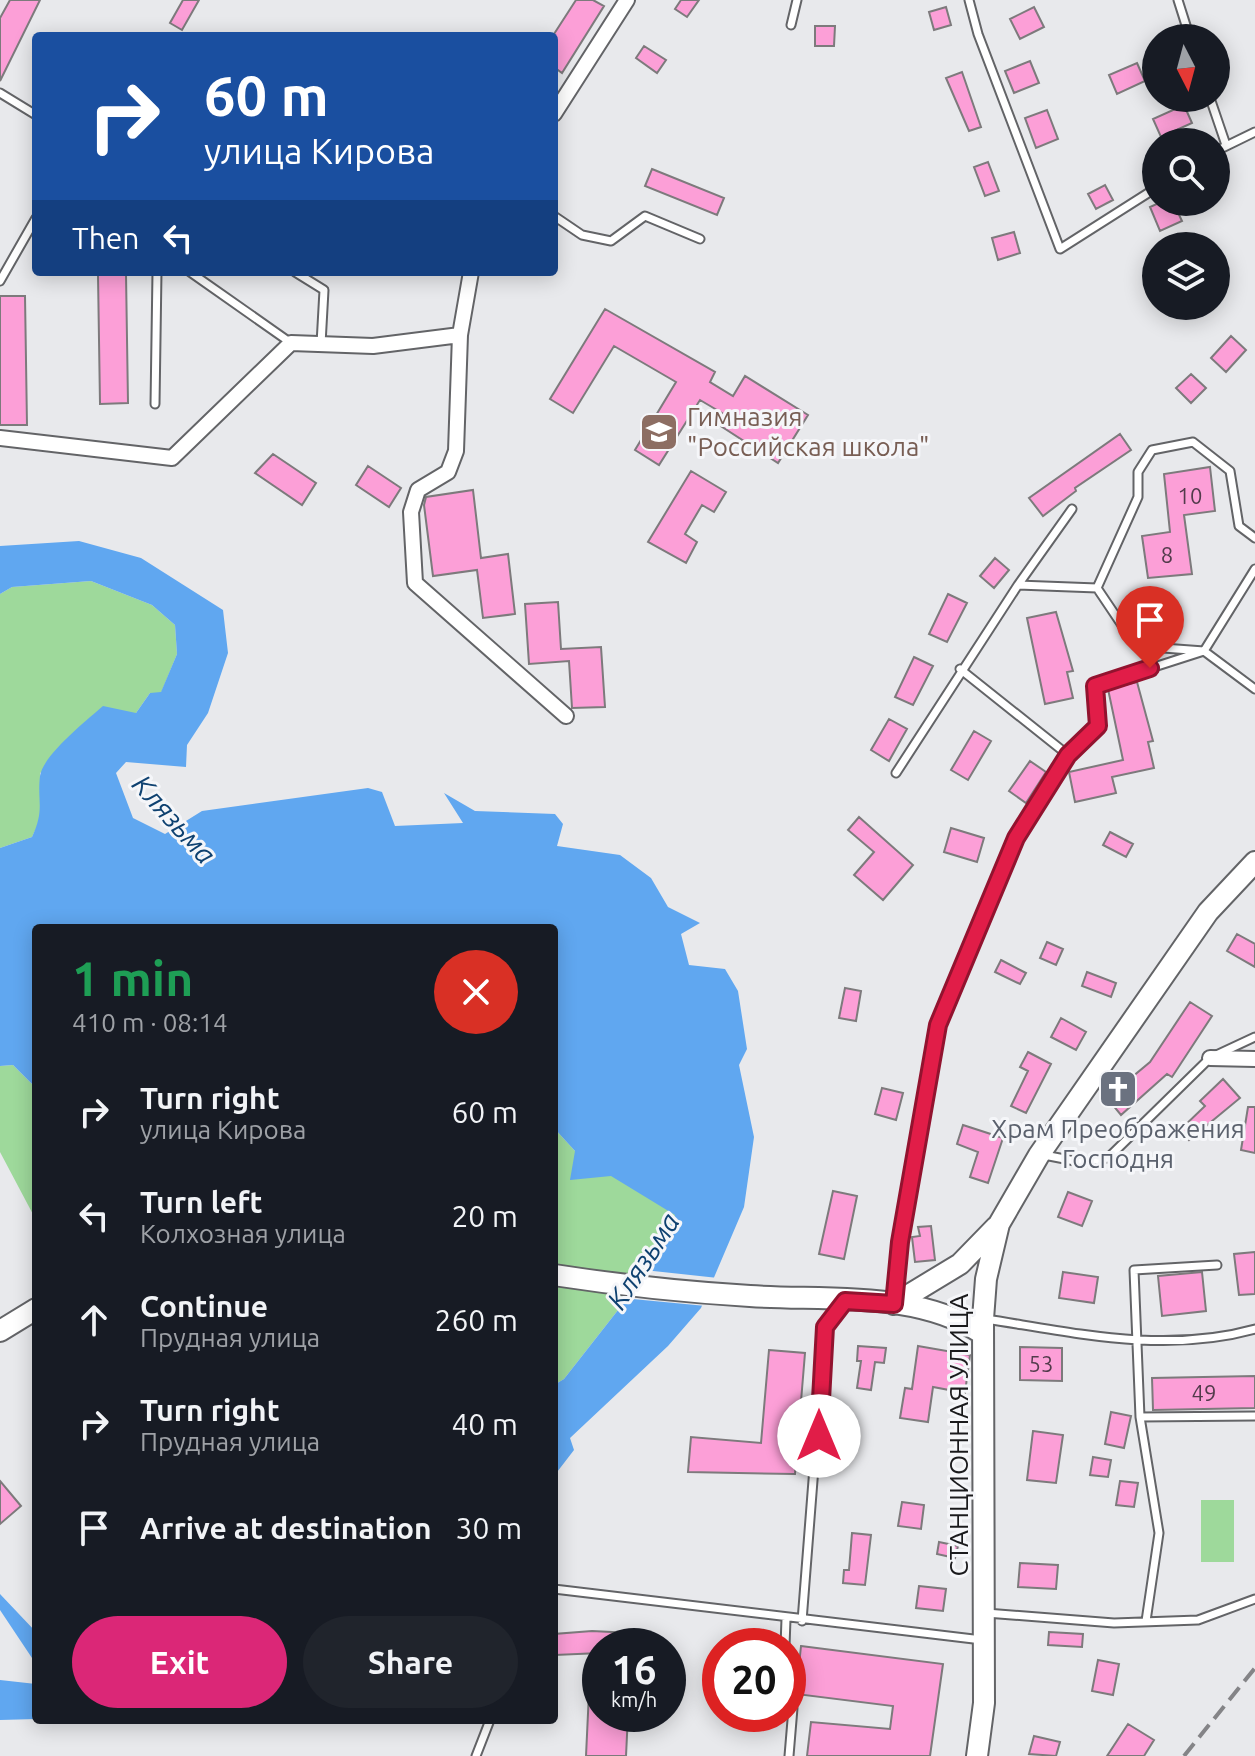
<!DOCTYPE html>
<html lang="en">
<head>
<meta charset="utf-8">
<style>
  :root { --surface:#171b24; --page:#20242c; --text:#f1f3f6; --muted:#9ea1a6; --accent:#db2777 }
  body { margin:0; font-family:Ubuntu,sans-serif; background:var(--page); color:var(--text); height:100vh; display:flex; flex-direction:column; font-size:30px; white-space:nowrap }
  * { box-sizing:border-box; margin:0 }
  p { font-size:26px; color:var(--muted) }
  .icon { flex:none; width:44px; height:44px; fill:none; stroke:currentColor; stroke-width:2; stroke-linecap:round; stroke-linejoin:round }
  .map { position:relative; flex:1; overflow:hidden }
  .details { position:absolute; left:32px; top:924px; width:526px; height:800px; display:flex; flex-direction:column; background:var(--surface); border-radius:8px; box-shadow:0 4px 20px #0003 }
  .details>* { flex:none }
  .hud { position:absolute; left:32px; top:32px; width:526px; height:244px; border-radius:8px; box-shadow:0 4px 20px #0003; background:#1a4fa0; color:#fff; overflow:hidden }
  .needle { width:52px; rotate:174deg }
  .controls { position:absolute; left:1142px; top:24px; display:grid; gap:16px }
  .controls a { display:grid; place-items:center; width:88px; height:88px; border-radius:50%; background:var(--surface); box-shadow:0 4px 20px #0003; font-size:40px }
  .speed { position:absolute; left:582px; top:1628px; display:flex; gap:16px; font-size:40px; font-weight:700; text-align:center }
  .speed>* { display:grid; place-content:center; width:104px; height:104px; border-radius:50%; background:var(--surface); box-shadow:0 4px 20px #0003; line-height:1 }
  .speed small { font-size:20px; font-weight:400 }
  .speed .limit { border:12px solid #d22; background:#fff; color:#111 }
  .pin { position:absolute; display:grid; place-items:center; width:68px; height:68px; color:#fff; margin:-82px -34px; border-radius:50% 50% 50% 0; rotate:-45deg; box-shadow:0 0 8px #0007 }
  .pin .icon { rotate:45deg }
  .me { position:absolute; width:88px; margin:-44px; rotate:0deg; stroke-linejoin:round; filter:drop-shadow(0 0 6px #0008) }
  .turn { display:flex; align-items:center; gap:28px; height:168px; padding:0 40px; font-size:36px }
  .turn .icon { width:104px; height:104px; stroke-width:2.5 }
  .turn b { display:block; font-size:56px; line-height:68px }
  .then { display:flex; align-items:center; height:76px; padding:0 40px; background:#0003; gap:16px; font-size:30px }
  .round { display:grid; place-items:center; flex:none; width:84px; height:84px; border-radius:42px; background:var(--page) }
  .head { display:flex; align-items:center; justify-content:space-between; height:136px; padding:0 40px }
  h1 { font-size:48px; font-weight:700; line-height:60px; color:#1e9e55 }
  .primary-button { display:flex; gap:16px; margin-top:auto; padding:16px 40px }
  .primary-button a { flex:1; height:92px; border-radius:48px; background:var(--accent); color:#fff; font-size:32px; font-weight:700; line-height:92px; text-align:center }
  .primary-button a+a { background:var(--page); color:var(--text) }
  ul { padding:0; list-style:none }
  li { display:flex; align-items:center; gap:24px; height:104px; padding:0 40px }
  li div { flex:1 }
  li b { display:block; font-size:30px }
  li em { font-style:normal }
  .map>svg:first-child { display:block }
</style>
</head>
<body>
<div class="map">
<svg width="1255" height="1756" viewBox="0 0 1255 1756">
  <rect width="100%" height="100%" fill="#e8e9ec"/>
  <path fill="#9ed99b" d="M91,581L152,605L175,625L177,654L161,693H150L136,713L40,773L42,816L32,837L0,848V594L12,587Z
    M13,1065L36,1088V1220L0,1152V1066Z
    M554,1128L575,1151L676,1215L651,1268L564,1379L554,1385Z
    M1201,1500H1234V1562H1201Z"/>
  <path fill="#60a7f0" d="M79,541L141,558L223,610L228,653L208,713L187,745L186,767L126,762L116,773L133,818L165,834L202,811L368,788L382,792L395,826L463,823L444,793L475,811L555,814L563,824L557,846L620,855L651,878L668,907L700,923L681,934L689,965L725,969L738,991L747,1049L739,1065L754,1137L744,1207L701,1308L668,1346L570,1438L574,1450L554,1476V1385L564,1379L651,1268L675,1215L611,1176L570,1180L575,1151L554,1128V928H36V1088L13,1065L0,1066V848L32,837C45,809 37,802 40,776C43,755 87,720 103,706L136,713L150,693L161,692L177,654L175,625L152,605L91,581L12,587L0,594V546Z
    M0,1594L36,1632V1664L0,1610Z
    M0,1680L36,1684V1719L0,1720Z"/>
  <path fill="#e8e9ec" d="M644,1270L718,1278L706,1306L622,1298Z"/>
  <path fill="#fc9fd7" stroke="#7d7a7c" stroke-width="2" d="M10,0H40L0,81V18Z
    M183,0H199L182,30L170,23Z
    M576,0H593L604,6L562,73L554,67V34Z
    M681,0H699L687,17L675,9Z
    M946,7L951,25L934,30L929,12Z
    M1034,7L1044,27L1020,39L1010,19Z
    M815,26H835L834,46H815Z
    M644,46L666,60L657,73L636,58Z
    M1030,61L1039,83L1014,93L1005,71Z
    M1137,63L1145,81L1117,94L1109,75Z
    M962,72L981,127L969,131L946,78Z
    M1184,105L1192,123L1161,137L1153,119Z
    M1047,110L1058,139L1036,148L1025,118Z
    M988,162L999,191L985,196L974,167Z
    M652,169L724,198L717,215L645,186Z
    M1105,185L1113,200L1096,209L1088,194Z
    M1161,202H1173L1182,221L1160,231L1150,207Z
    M1014,232L1020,253L998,260L992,238Z
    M126,274L128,403L100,404L98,275Z
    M0,296H25L27,425H0Z
    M605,309L715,372L710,382L733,396L745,376L808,415L778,463L716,423L722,413L700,400L659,465L635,450L676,382L614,346L573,413L550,399Z
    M1231,336L1246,350L1226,372L1211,358Z
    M1191,374L1206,388L1191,403L1176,388Z
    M1120,434L1131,450L1075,488L1076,491L1043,516L1029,498Z
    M273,454L316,483L302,505L255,473Z
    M368,466L401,488L389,507L356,485Z
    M1210,467L1215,511L1184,515L1192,574L1148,578L1142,536L1170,532L1164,474Z
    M691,471L726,492L714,512L702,505L685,534L697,542L686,563L648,542Z
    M473,490L481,558L508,554L515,614L483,618L477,570L433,576L424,505L426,497Z
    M995,558L1009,570L994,588L980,576Z
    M948,594L967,603L947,642L929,634Z
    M558,602L561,649L601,647L605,707L572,708L569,661L529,664L525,604Z
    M1056,612L1073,671L1067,672L1073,698L1045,704L1027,618Z
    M914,657L933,666L913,705L895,697Z
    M1137,682L1153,741L1148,742L1154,768L1112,777L1116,793L1075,802L1069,772L1123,760L1108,689Z
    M889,719L907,729L889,761L871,750Z
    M974,731L991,741L968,780L951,770Z
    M1030,761L1046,772L1026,803L1009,791Z
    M859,817L913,865L883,900L854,875L874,852L848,830Z
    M951,828L984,838L977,862L944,852Z
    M1110,832L1133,844L1126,857L1103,845Z
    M1237,934L1255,944V967L1227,951Z
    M1047,942L1063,949L1056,965L1040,958Z
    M1001,960L1026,973L1020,984L995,972Z
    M1087,972L1116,983L1111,997L1082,986Z
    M845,988L861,991L856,1021L839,1018Z
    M1190,1002L1212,1016L1172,1077L1167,1074L1121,1115L1107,1098L1150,1062Z
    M1061,1018L1086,1032L1076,1050L1051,1037Z
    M1028,1052L1051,1064L1026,1113L1011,1106L1028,1071L1020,1067Z
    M1223,1079L1240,1098L1189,1140L1180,1130L1205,1106L1200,1101Z
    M882,1088L903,1093L896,1120L875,1114Z
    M1248,1107H1255V1153L1241,1150Z
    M963,1125L1003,1138L988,1183L970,1177L978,1152L957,1144Z
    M833,1191L857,1196L844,1259L819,1254Z
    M1068,1192L1092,1201L1082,1226L1058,1217Z
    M931,1226L935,1260L915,1262L912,1237L920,1236L918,1227Z
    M1255,1252V1294L1239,1295L1234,1254Z
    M1063,1272L1098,1277L1094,1303L1059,1298Z
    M1202,1272L1206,1311L1162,1316L1158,1276Z
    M858,1346L886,1348L884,1363L875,1362L871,1390L857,1388L861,1361H857Z
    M918,1346L970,1355L965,1393L933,1387L928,1422L900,1418L905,1388L912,1389Z
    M1020,1347L1062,1348V1381L1020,1380Z
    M769,1350L805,1353L795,1474L688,1472L691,1437L761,1443Z
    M1255,1376V1408L1153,1410L1152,1378Z
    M1111,1412L1131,1416L1124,1448L1105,1444Z
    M1033,1431L1063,1435L1056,1483L1027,1480Z
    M1093,1457L1111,1460L1108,1477L1090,1475Z
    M0,1481L21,1506L0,1524Z
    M1120,1481L1138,1483L1134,1507L1116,1505Z
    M902,1502L924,1505L921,1529L898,1526Z
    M852,1533L871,1535L865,1585L843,1583L844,1570H849Z
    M939,1542L958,1546L955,1558L937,1554Z
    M1020,1563L1058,1565L1056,1589L1018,1587Z
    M919,1586L946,1589L943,1611L916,1608Z
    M592,1631L631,1633V1646H600V1653L555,1655L554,1634Z
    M1049,1632L1083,1634L1082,1647L1048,1645Z
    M801,1646L943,1664L930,1756H807L811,1722L890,1729L893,1706L796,1694Z
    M1098,1660L1119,1664L1113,1695L1092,1691Z
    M590,1671L600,1672V1714H628L626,1756H586Z
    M1128,1724L1154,1740L1144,1756H1107Z
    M1034,1736L1060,1742L1056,1756L1029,1754Z"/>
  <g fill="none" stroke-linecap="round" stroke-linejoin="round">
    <g stroke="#636467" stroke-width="11">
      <path id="lane" d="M969,0L978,34L1060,249L1156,188
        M1178,0L1190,38
        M791,25L797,0
        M0,93L36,115
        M1210,98L1226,145
        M1216,151L1255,132
        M554,216L582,235L611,241L645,216L700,239
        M190,272L291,343
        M295,272L324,290L321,344
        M0,281L36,218
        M155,404L157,272
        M1018,585L1072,509
        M1097,588L1136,646L1204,651L1255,569
        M960,669L1068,755L1098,726L1095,686L1204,651L1255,689
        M896,773L1018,585L1097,588L1138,497V472L1152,450L1193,442L1230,471L1239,526L1255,538
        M1044,1155L1080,1162L1108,1158L1210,1058L1255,1037
        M986,1319C1076,1333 1165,1354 1255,1329
        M1140,1417L1255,1416
        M554,1589L982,1640
        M986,1613L1114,1623L1198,1620L1255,1599
        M802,1621L825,1327L844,1303
        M1146,1621L1159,1533L1140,1417L1134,1270L1217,1265
        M785,1646L786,1619
        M788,1703L793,1708L789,1756
        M476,1756L490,1720"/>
    </g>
    <g stroke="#636467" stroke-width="18">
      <path id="street" d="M554,114L627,0
        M471,272L460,335L456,451L448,472L418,490L411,512L415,583L566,716
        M0,438L172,458L291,343L373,346L460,335
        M1210,1058L1255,1059
        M894,1304L900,1242L938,1025L1016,838L1068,755"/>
    </g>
    <g stroke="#636467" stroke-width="24">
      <path id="secondary" d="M554,1275C619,1285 684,1292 750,1296C825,1301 918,1290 983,1334
        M894,1304L960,1264L996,1227
        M0,1331L36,1309
        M977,1756L984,1703L983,1319L986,1279L999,1224L1039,1155L1208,912L1255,862"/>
    </g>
    <use href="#lane" stroke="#fff" stroke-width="7"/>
    <use href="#street" stroke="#fff" stroke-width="14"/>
    <use href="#secondary" stroke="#fff" stroke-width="20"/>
    <path stroke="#848487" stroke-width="4" stroke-dasharray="16 8" stroke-linecap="butt" d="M1184,1756L1255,1668"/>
  </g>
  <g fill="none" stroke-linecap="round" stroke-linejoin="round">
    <g stroke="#92132f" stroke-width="20">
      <path id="route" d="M819,1436L825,1327L845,1301L894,1304L900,1242L938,1025L1016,838L1068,755L1098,726L1095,686L1150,668"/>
    </g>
    <use href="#route" stroke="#e11d48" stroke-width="14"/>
  </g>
  <defs>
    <g id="school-square" transform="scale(2)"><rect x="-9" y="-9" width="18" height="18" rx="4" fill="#8d6e63" stroke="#f5f6f9"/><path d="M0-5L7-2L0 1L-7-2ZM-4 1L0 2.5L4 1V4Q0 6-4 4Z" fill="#fff"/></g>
    <g id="church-square" transform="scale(2)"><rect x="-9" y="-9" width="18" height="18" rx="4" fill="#6b7280" stroke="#f5f6f9"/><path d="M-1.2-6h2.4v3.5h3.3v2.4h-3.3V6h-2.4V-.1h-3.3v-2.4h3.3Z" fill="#fff"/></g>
  </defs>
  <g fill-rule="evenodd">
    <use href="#school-square" x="659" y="432"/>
    <use href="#church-square" x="1118" y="1089"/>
  </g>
  <g text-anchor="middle" stroke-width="6" stroke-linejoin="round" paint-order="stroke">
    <g font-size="22" fill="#523b4b">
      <text x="1190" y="504">10</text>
      <text x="1167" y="563">8</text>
      <text x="1041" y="1372">53</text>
      <text x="1204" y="1401">49</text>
    </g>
    <g font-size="26" fill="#785e54" stroke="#f5f6f9" text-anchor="start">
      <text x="687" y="426">Гимназия<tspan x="687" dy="30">"Российская школа"</tspan></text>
    </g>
    <g font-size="26" fill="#5b616d" stroke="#f5f6f9">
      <text x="1118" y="1138">Храм Преображения<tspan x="1118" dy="30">Господня</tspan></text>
    </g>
    <g font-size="26" fill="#1a1a1c" stroke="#f5f6f9">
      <text transform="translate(959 1435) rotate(-90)" y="9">СТАНЦИОННАЯ УЛИЦА</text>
    </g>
    <g font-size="28" font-style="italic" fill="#0e4170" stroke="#f5f6f9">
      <text transform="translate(174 819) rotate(48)" y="10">Клязьма</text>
      <text transform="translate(643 1261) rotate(-57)" y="10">Клязьма</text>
    </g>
  </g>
</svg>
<div class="controls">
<a><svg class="needle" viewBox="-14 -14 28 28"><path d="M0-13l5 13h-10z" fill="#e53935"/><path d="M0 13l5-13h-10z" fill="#9ea1a6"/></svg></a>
<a><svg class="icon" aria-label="search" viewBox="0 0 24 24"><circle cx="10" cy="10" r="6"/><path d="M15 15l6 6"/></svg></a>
<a><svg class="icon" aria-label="layers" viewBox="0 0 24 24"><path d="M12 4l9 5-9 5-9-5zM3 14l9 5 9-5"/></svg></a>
</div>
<div class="speed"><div>16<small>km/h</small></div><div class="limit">20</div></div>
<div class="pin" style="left:1150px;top:668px;background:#d93025"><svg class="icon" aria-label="arrive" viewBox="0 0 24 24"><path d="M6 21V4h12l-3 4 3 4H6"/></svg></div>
<svg class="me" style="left:819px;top:1436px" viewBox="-20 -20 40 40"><circle r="19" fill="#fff"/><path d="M0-13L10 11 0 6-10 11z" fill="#e11d48"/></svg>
<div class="hud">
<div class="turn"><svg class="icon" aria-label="right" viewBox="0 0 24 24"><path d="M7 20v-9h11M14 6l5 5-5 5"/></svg><div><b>60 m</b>улица Кирова</div></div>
<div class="then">Then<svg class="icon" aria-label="left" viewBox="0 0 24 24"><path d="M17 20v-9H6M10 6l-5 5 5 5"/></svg></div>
</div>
<section class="details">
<div class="head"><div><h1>1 min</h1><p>410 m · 08:14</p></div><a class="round" style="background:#d93025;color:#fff"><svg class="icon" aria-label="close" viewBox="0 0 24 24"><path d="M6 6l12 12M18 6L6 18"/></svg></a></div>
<ul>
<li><svg class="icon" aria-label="right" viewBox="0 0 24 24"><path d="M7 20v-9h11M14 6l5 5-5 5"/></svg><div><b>Turn right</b><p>улица Кирова</p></div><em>60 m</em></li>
<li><svg class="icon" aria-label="left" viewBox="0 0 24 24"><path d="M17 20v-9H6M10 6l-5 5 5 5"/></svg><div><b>Turn left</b><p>Колхозная улица</p></div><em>20 m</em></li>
<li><svg class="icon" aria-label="ahead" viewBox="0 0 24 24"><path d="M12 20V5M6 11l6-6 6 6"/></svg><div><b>Continue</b><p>Прудная улица</p></div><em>260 m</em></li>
<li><svg class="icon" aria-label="right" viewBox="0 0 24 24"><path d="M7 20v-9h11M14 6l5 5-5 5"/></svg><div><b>Turn right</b><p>Прудная улица</p></div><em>40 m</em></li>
<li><svg class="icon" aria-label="arrive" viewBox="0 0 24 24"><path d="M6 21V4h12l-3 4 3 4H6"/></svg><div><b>Arrive at destination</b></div><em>30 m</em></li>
</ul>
<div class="primary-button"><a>Exit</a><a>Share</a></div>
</section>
</div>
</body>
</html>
